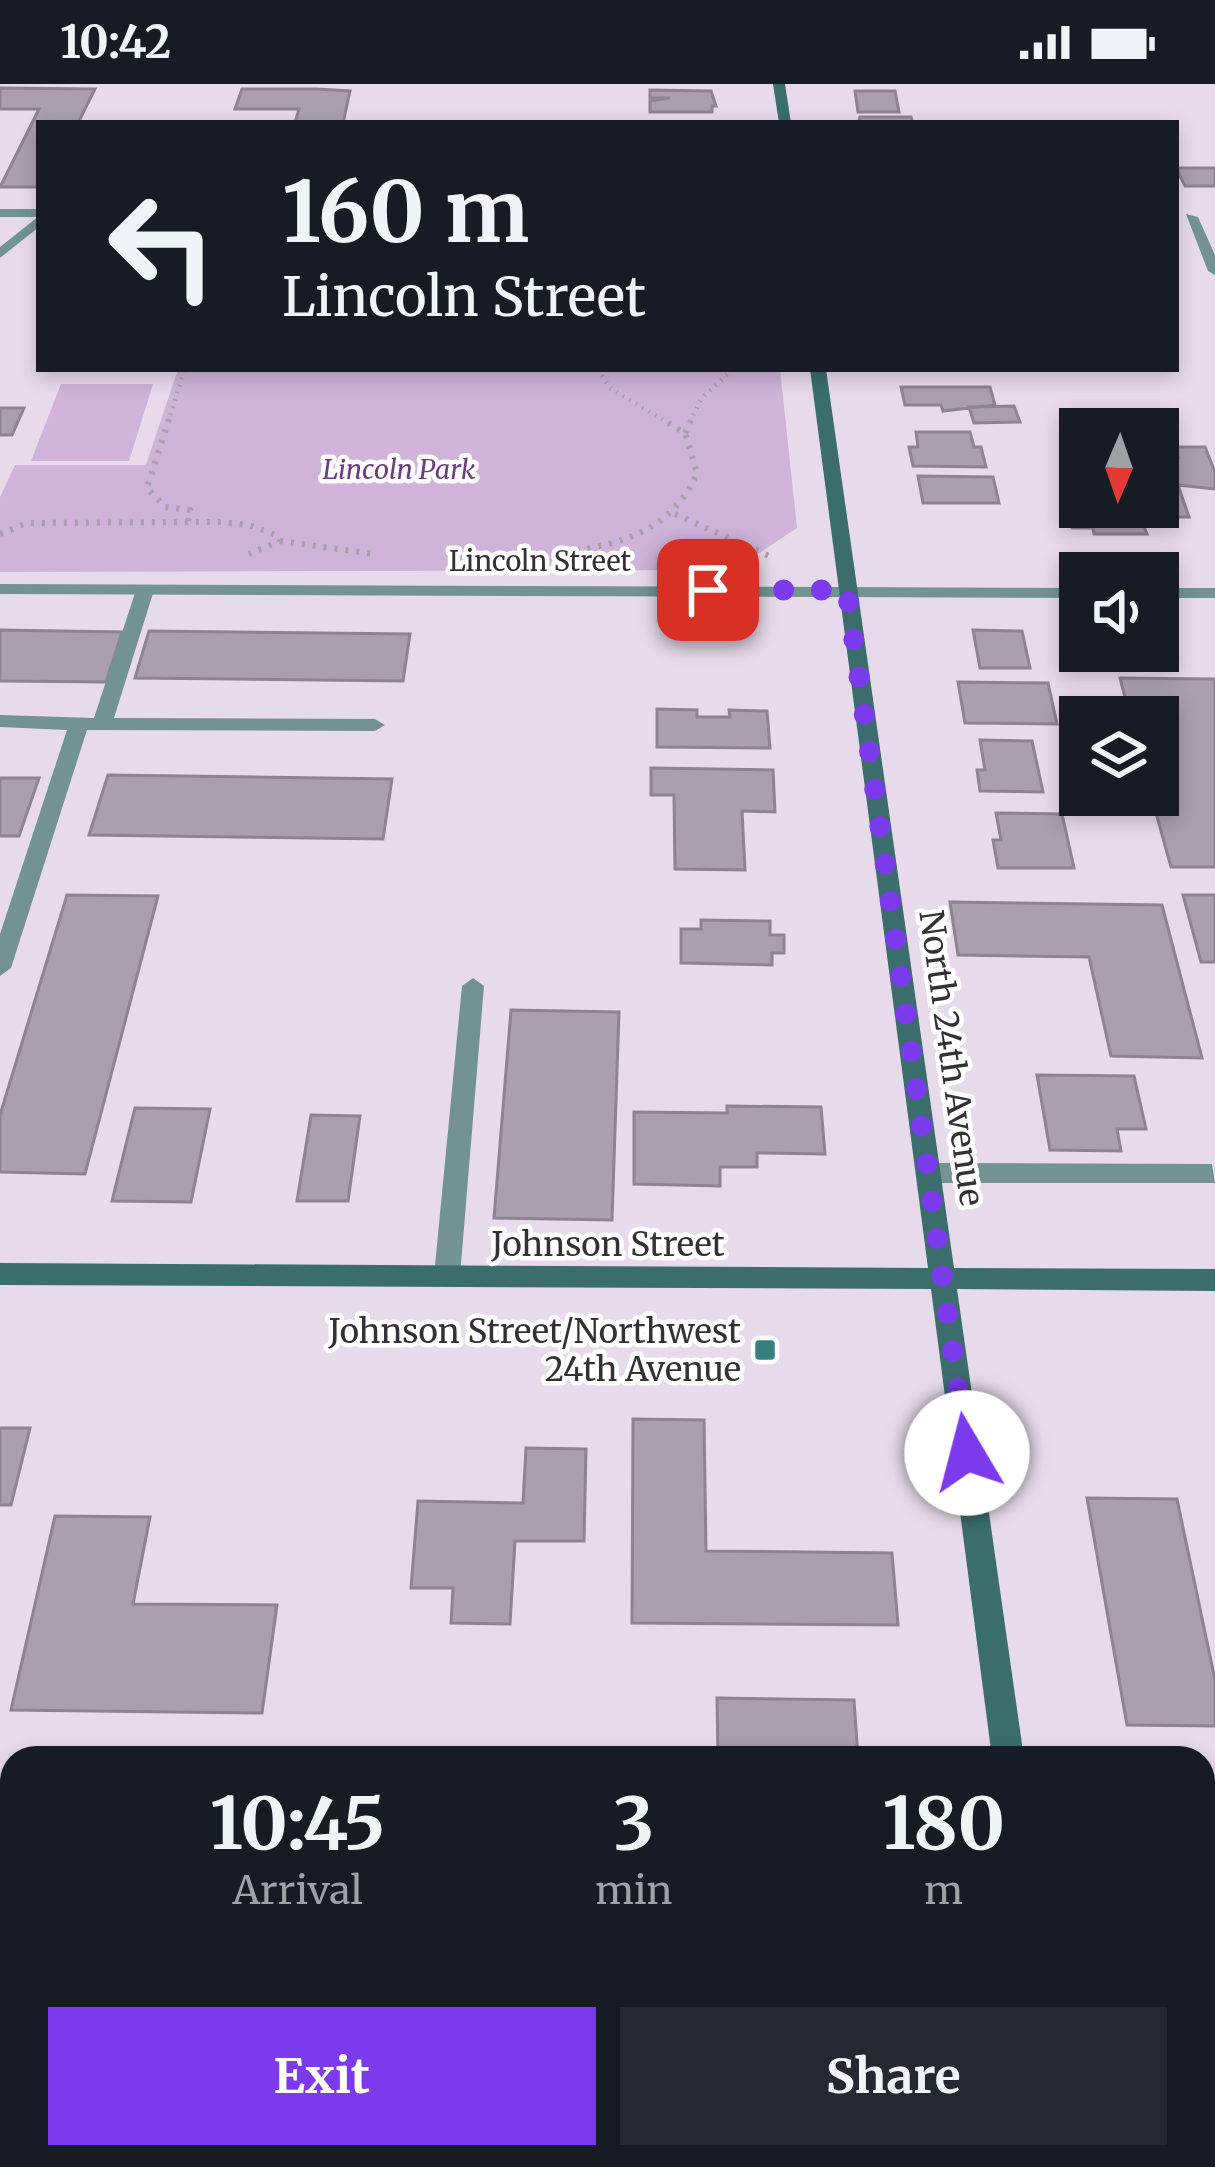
<!DOCTYPE html>
<html lang="en">
<head>
<meta charset="utf-8">
<style>
  :root { --surface:#171b24; --page:#242831; --text:#f1f3f6; --muted:#9ea1a6; --accent:#7c3aed }
  body { margin:0; font-family:Merriweather,serif; background:var(--page); color:var(--text); height:100vh; display:flex; flex-direction:column; font-size:45px; white-space:nowrap }
  * { box-sizing:border-box; margin:0 }
  p { font-size:39px; color:var(--muted) }
  .icon { flex:none; width:66px; height:66px; fill:none; stroke:currentColor; stroke-width:2; stroke-linecap:round; stroke-linejoin:round }
  .map { position:relative; flex:1; overflow:hidden }
  .side { position:absolute; left:0px; top:1662px; width:1215px; height:423px; display:flex; flex-direction:column; background:var(--surface); border-radius:36px 36px 0 0; box-shadow:0 6px 18px #0003 }
  .side>* { flex:none }
  .hud { position:absolute; left:36px; top:36px; width:1143px; height:252px; border-radius:0px; box-shadow:0 6px 18px #0003; background:#171b24; color:var(--text); overflow:hidden }
  .needle { width:78px; rotate:182deg }
  .tools { position:absolute; left:1059px; top:324px; display:grid; gap:24px }
  .tools a { display:grid; place-items:center; width:120px; height:120px; border-radius:0px; background:var(--surface); box-shadow:0 6px 18px #0003; font-size:60px }
  .pin { position:absolute; display:grid; place-items:center; width:102px; height:102px; color:#fff; margin:-51px; border-radius:24px; box-shadow:0 6px 18px #0006 }
  .me { position:absolute; width:132px; margin:-66px; rotate:352deg; stroke-linejoin:round; filter:drop-shadow(0 0 9px #0008) }
  .turn { display:flex; align-items:center; gap:42px; height:252px; padding:0 48px; font-size:54px }
  .turn .icon { width:156px; height:156px; stroke-width:2.5 }
  .turn b { display:block; font-size:84px; line-height:102px }
  .eta { display:flex; justify-content:space-evenly; align-items:center; height:204px; text-align:center }
  .eta b { font-size:72px; font-weight:700; line-height:84px }
  .cta { display:flex; gap:24px; margin-top:auto; padding:24px 48px }
  .cta a { flex:1; height:138px; border-radius:0px; background:var(--accent); color:#fff; font-size:48px; font-weight:700; line-height:138px; text-align:center }
  .cta a+a { background:var(--page); color:var(--text) }
  .status { display:flex; justify-content:space-between; align-items:center; height:84px; padding:0 60px; background:var(--surface); direction:ltr }
  .status svg { height:33px; fill:currentColor }
  .map>svg:first-child { display:block }
</style>
</head>
<body>
<div class="status"><b>10:42</b><svg viewBox="0 0 49 12"><path d="M0 12V9h3v3zM5 12V6h3v6zM10 12V3h3v9zM15 12V0h3v12zM26 1h20v11H26zM47 4h2v5h-2z"/></svg></div>
<div class="map">
<svg width="1215" height="2083" viewBox="0 0 1215 2083">
  <rect width="100%" height="100%" fill="#e7dbeb"/>
  <path fill="#cfb3d9" d="M178,285H780L797,444L734,486L0,488V413L15,381H146Z
    M61,300H153L129,377H31Z"/>
  <path fill="#aa9fae" stroke="#8e8391" stroke-width="3" d="M0,4L95,5L78,39H39V103H0L39,25H0Z
    M242,5H317L350,7L343,39H295L299,25H235Z
    M650,6L711,7L716,22H712V28H650V17L670,14H650Z
    M855,7H895L899,28H858Z
    M860,33H911L913,39H858Z
    M1176,84H1215V102H1185Z
    M901,303H990L995,321L943,327L941,321H905Z
    M1014,322L1020,338L974,339L969,323Z
    M0,324H24L12,351H0Z
    M916,348H970L974,363H981L986,383L913,382L909,363H918Z
    M1174,363H1205L1215,388V405L1178,401L1189,433H1156L1152,423H1158V373H1178Z
    M918,392L993,393L999,419H923Z
    M1063,412H1080V423H1137L1147,450H1094L1093,444H1072Z
    M0,546L122,548L106,598L0,597Z
    M973,546L1022,547L1030,584H980Z
    M149,547L410,550L403,597L135,594Z
    M1120,594L1215,595V783H1171L1151,711H1158V633H1130Z
    M958,598L1048,599L1057,640L965,639Z
    M657,625L697,626V633H730L729,626L767,627L770,664L657,663Z
    M980,656L1032,657L1043,708L980,707L977,686H985Z
    M651,684L773,686L775,728L742,727L745,786L675,785L674,711H651Z
    M108,691L392,695L383,755L89,751Z
    M0,694H39L19,752H0Z
    M996,729L1062,730L1074,784H998L993,756H1001Z
    M67,811L158,812L85,1090L0,1088V1031Z
    M1183,811H1215V878H1201Z
    M950,818L1162,821L1202,974L1111,972L1089,873L958,871Z
    M701,836L770,837V851H784V869H772V881L681,879V845H701Z
    M511,926L619,928L612,1136L494,1134Z
    M1037,991L1134,992L1146,1045H1117L1121,1067L1050,1066Z
    M727,1022L821,1023L825,1070L757,1069V1083H720V1102L634,1100V1028L727,1029Z
    M135,1024L210,1025L191,1118L112,1117Z
    M311,1031L360,1032L348,1117H297Z
    M633,1335L704,1336L706,1467L892,1469L898,1541L632,1539Z
    M0,1344H30L11,1421H0Z
    M526,1364L586,1365L584,1457H515L510,1540L451,1539L453,1504H411L418,1417L523,1419Z
    M1087,1414L1177,1415L1215,1596V1642L1127,1641Z
    M55,1432L150,1433L133,1520L277,1521L262,1629L11,1626Z
    M717,1614L854,1616L858,1674H718Z
    M1203,1755H1215V1854H1203Z
    M70,2073H228L227,2083H68Z
    M272,2073H393L392,2083H271Z
    M478,2073H594V2083H478Z
    M792,2073H926V2083H830L829,2078H792Z"/>
  <g fill="none" stroke-linecap="round" stroke-linejoin="round">
    <path stroke="#a99fac" stroke-width="4.5" stroke-dasharray="1.5 6" stroke-linecap="butt" d="M598,285L610,304L666,338
      M168,338L185,285
      M690,338L701,315L733,285"/>
    <path stroke="#a99fac" stroke-width="6" stroke-dasharray="3 8" stroke-linecap="butt" d="M169,335L147,404L165,423L190,426L188,438
      M685,349L692,335
      M675,430L774,474
      M0,450L27,439L221,438L249,441L278,452L280,457L249,470
      M280,457L374,470
      M544,471C608,463 669,454 697,389L685,349L661,335"/>
    <path fill="#729392" fill-rule="evenodd" d="M39,132V143L0,174V163Z
      M145,501L154,506L114,634L375,635L385,641L375,647L87,646L11,884L0,892V850L67,646L0,643V631L94,634L136,506Z
      M1158,562L1170,581L1168,585H1154L1146,567H1158Z
      M473,894L484,902L460,1192L456,1200L447,1203L438,1200L434,1192L462,902Z
      M929,1079L1212,1080L1215,1099H929L920,1096L917,1089L920,1082Z"/>
    <path fill="#729392" fill-rule="evenodd" d="M0,125H39V133H0Z
      M1186,130L1198,133L1215,171V191L1208,187Z
      M0,500L1080,504V514L0,510Z
      M1158,504H1215V514H1158Z"/>
    <path fill="#3b6d6d" fill-rule="evenodd" d="M773,0H785L791,39H779Z
      M810,285H826L954,1184L1215,1185V1207L957,1205L1024,1674H992L931,1205L0,1201V1179L928,1184Z
      M1045,2073H1081L1082,2083H1046Z"/>
  </g>
  <g fill="none" stroke-linecap="round" stroke-linejoin="round">
    <path stroke="#7c3aed" stroke-width="21" stroke-dasharray="0 37.8" d="M708,506H847L967,1369"/>
  </g>
  <rect fill="#367f7e" stroke="#fff" stroke-width="4.5" x="753" y="1254" width="24" height="24" rx="6"/>
  <g text-anchor="middle" stroke-width="9" stroke-linejoin="round" paint-order="stroke">
    <g font-size="27" font-style="italic" fill="#6c3e7b" stroke="#fff">
      <text x="399" y="395">Lincoln Park</text>
    </g>
    <g font-size="27" fill="#353037" stroke="#fff">
      <text x="540" y="487">Lincoln Street</text>
    </g>
    <g font-size="33" fill="#353037" stroke="#fff">
      <text transform="translate(952 974) rotate(82)" y="12">North 24th Avenue</text>
      <text x="608" y="1172">Johnson Street</text>
    </g>
    <g font-size="33" fill="#353037" stroke="#fff" text-anchor="end">
      <text x="741" y="1259">Johnson Street/Northwest<tspan x="741" dy="38">24th Avenue</tspan></text>
    </g>
  </g>
</svg>
<div class="tools">
<a><svg class="needle" viewBox="-14 -14 28 28"><path d="M0-13l5 13h-10z" fill="#e53935"/><path d="M0 13l5-13h-10z" fill="#9ea1a6"/></svg></a>
<a><svg class="icon" aria-label="sound" viewBox="0 0 24 24"><path d="M4 9h4l5-4v14l-5-4H4zM17 9q2 3 0 6"/></svg></a>
<a><svg class="icon" aria-label="layers" viewBox="0 0 24 24"><path d="M12 4l9 5-9 5-9-5zM3 14l9 5 9-5"/></svg></a>
</div>
<div class="pin" style="left:708px;top:506px;background:#d93025"><svg class="icon" aria-label="arrive" viewBox="0 0 24 24"><path d="M6 21V4h12l-3 4 3 4H6"/></svg></div>
<svg class="me" style="left:967px;top:1369px" viewBox="-20 -20 40 40"><circle r="19" fill="#fff"/><path d="M0-13L10 11 0 6-10 11z" fill="#7c3aed"/></svg>
<div class="hud">
<div class="turn"><svg class="icon" aria-label="left" viewBox="0 0 24 24"><path d="M17 20v-9H6M10 6l-5 5 5 5"/></svg><div><b>160 m</b>Lincoln Street</div></div>
</div>
<section class="side">
<div class="eta">
<div><b>10:45</b><p>Arrival</p></div>
<div><b>3</b><p>min</p></div>
<div><b>180</b><p>m</p></div>
</div>
<div class="cta"><a>Exit</a><a>Share</a></div>
</section>
</div>
</body>
</html>
